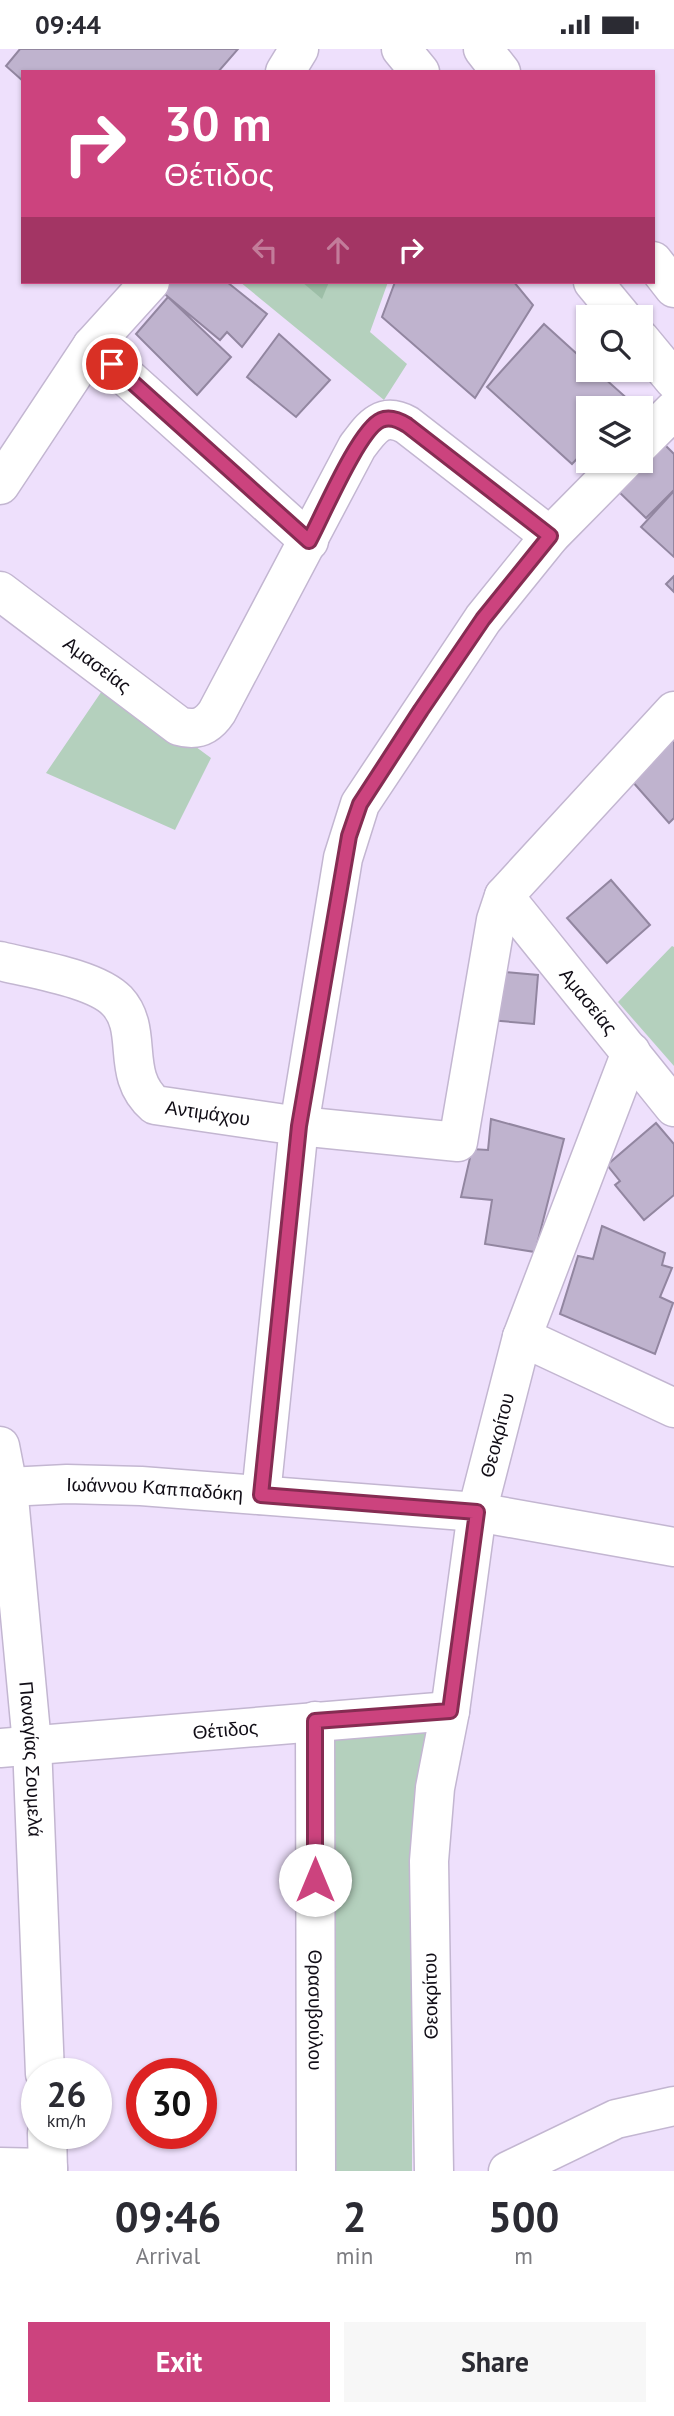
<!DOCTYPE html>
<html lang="en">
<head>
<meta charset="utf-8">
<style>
  :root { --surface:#fff; --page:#f7f7f7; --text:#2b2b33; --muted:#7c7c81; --accent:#cc437e }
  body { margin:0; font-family:"PT Sans",sans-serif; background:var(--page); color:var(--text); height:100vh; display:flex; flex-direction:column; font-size:26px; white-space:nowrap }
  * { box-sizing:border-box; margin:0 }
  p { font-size:23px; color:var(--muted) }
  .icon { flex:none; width:38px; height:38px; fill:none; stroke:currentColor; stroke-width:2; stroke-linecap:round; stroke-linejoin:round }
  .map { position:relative; height:2122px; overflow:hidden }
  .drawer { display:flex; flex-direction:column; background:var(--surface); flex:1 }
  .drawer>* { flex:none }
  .banner { position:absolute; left:21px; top:21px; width:634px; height:214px; border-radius:0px; box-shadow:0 2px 5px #0004; background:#cc437e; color:#fff; overflow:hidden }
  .buttons { position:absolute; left:576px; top:256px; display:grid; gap:14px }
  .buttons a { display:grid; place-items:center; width:77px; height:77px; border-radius:0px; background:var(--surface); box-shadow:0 2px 5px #0004; font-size:35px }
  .speed { position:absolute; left:21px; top:2009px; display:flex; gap:14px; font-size:35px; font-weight:700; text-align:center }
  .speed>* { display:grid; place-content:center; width:91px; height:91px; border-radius:50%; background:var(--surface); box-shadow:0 2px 5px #0004; line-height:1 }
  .speed small { font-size:18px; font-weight:400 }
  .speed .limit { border:10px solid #d22; background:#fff; color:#111 }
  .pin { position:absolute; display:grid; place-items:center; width:60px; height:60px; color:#fff; margin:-30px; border:4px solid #fff; border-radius:50%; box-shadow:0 2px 7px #0007 }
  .me { position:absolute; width:77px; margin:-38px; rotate:0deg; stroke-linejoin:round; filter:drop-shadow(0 0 5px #0008) }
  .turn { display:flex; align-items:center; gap:24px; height:147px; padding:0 28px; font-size:32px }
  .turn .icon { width:91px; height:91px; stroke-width:2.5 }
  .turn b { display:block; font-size:49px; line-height:60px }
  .lanes { display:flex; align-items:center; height:66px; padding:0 28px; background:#0003; justify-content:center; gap:35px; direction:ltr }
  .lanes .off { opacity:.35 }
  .eta { display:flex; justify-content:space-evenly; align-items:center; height:119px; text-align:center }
  .eta b { font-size:42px; font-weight:600; line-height:49px }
  .button { display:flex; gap:14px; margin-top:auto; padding:14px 28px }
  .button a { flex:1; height:80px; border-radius:0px; background:var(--accent); color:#fff; font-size:28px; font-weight:600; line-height:80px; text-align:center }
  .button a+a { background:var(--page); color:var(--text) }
  .status { display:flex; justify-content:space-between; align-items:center; height:49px; padding:0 35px; background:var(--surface); direction:ltr }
  .status svg { height:19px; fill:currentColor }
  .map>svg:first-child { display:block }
</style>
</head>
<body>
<div class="status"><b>09:44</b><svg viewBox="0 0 49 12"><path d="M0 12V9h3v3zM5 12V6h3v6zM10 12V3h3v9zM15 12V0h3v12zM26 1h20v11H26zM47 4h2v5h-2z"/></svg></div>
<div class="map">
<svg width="674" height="2122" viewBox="0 0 674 2122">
  <rect width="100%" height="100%" fill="#eee0fc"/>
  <path fill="#b4d0bd" d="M240,233H388L370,283L407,315L384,351Z
    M108,633L211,709L175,781L46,724Z
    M672,897L674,898V1017L618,953Z
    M428,1676L413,1772L412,2122H327L326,1688Z"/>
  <path fill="#9dbea7" d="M302,233H329L322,250Z"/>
  <path fill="#bfb3ce" stroke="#9286a0" stroke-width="2" d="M20,0H238L218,23H23V32L6,17Z
    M170,233H227L267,265L242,298L227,283L220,291L161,242Z
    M395,233H514L533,256L475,349L382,268Z
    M168,248L231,308L197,346L136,285Z
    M544,275L588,315V320H594L630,352L624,359H588V398L572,415L487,338Z
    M279,285L330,331L296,368L247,328Z
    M663,394L674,405V441L646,469L618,442Z
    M674,442V508L641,478Z
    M674,527V543L666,535Z
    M674,678V769L669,774L624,723Z
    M611,831L650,876L607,914L567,869Z
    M494,922L538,926L534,975L489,971Z
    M491,1070L564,1090L535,1203L485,1195L492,1151L461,1148L472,1100L488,1101Z
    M656,1074L674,1095V1146L644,1171L615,1136L620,1132L607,1116Z
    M602,1177L665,1204L662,1216L672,1219L660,1248L673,1254L655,1305L560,1265L578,1207L593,1210Z"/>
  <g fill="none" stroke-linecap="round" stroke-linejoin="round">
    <g stroke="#c3b6d1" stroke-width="41">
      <g id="minor">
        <path d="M483,0L501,23"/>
        <path d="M285,23L299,0"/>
        <path d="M653,212L674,239"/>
        <path d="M92,297L309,492"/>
        <path d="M640,395L674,361"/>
        <path d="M0,436L92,297L150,233"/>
        <path id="s1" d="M0,542L179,677C196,682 207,678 217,663L357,398C371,379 382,362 407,376L550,487"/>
        <path id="s2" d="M504,847L674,1058"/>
        <path id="s3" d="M0,912C31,920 95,929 117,952C145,982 119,1025 155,1056L299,1077L458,1093L496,871L504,847L674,662"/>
        <path d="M522,1288L674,1359"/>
        <path id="s4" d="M0,1397L8,1438L32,1695L45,2025"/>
        <path id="s5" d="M8,1438L67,1435L141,1437L477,1463L674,1498"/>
        <path d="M261,1446L299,1077L343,809L360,755L483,570L550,487L625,411"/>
        <path id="s6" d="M315,1672L316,2122"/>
        <path id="s7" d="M0,1699L450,1662"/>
        <path d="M47,2084L48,2122"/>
        <path d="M0,2118L48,2119"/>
        <path id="s8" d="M434,2122L429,1812L435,1739L450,1662L477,1463L522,1288L631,1003"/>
        <path d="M508,2122L616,2070L674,2057"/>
      </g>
    </g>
    <g stroke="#c3b6d1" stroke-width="41">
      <path id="major" d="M401,0L420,23
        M593,233L622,268
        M640,290L674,331"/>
    </g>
    <use href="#minor" stroke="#fff" stroke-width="38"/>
    <use href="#major" stroke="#fff" stroke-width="38"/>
  </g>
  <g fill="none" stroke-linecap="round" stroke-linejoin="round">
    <g stroke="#852c52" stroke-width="18">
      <path id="route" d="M112,315L309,492C322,468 359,380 381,371C390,367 399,371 407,376L550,487L483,570L421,661L360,755L349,787L299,1077L261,1446L477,1463L450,1662L315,1672V1831"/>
    </g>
    <use href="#route" stroke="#cc437e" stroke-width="12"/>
  </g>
  <g text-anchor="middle" stroke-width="5" stroke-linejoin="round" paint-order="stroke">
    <g font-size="19" fill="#110d16" stroke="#fff">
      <text dy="7" stroke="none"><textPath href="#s1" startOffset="122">Αμασείας</textPath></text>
      <text dy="7" stroke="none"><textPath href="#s2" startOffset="135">Αμασείας</textPath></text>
      <text dy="7" stroke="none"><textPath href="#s3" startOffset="292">Αντιμάχου</textPath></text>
      <text dy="7" stroke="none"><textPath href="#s8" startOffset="742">Θεοκρίτου</textPath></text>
      <text dy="7" stroke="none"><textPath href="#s5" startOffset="147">Ιωάννου Καππαδόκη</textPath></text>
      <text dy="7" stroke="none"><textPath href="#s7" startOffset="226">Θέτιδος</textPath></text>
      <text dy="7" stroke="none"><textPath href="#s4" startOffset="315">Παναγίας Σουμελά</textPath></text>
      <text transform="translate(430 1947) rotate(-91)" y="7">Θεοκρίτου</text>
      <text dy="7" stroke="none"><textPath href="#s6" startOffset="289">Θρασυβούλου</textPath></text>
    </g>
  </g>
</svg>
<div class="buttons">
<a><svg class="icon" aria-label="search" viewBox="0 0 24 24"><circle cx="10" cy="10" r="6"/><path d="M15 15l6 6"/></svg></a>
<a><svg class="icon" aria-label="layers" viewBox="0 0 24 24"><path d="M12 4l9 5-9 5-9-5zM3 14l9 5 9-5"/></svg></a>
</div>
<div class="speed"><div>26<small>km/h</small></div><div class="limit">30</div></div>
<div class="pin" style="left:112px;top:315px;background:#d93025"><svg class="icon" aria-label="arrive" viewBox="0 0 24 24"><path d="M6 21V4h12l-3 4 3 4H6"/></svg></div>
<svg class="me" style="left:315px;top:1831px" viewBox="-20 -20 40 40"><circle r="19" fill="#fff"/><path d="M0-13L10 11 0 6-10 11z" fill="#cc437e"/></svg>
<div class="banner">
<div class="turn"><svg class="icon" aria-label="right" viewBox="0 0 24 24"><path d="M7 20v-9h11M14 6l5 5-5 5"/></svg><div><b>30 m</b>Θέτιδος</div></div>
<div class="lanes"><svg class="icon off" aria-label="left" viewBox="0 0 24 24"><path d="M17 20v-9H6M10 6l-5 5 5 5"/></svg><svg class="icon off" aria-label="ahead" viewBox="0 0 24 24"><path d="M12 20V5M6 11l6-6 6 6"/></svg><svg class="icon" aria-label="right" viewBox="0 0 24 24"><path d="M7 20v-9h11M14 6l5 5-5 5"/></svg></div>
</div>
</div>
<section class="drawer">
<div class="eta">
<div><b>09:46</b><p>Arrival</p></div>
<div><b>2</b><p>min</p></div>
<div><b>500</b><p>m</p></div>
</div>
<div class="button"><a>Exit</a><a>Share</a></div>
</section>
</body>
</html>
